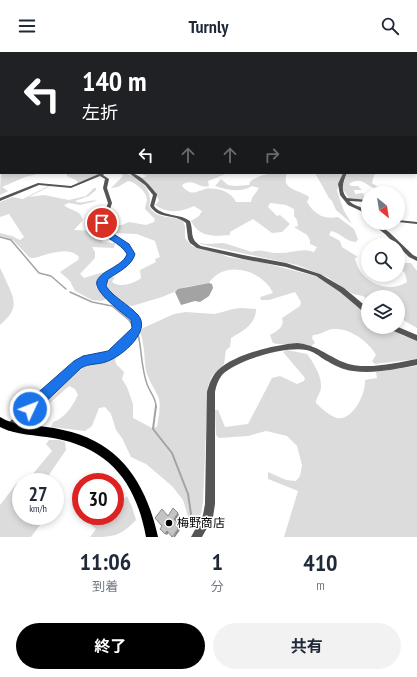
<!DOCTYPE html>
<html lang="ja">
<head>
<meta charset="utf-8">
<style>
  :root { --surface:#fff; --page:#f2f2f3; --text:#1f2937; --muted:#747a83; --accent:#000 }
  body { margin:0; font-family:"PT Sans Narrow","Noto Sans JP",sans-serif; background:var(--page); color:var(--text); height:100vh; display:flex; flex-direction:column; font-size:15px; white-space:nowrap }
  * { box-sizing:border-box; margin:0 }
  p { font-size:13px; color:var(--muted) }
  .icon { flex:none; width:22px; height:22px; fill:none; stroke:currentColor; stroke-width:2; stroke-linecap:round; stroke-linejoin:round }
  .map { position:relative; height:485px; overflow:hidden }
  .panel { display:flex; flex-direction:column; background:var(--surface); flex:1 }
  .panel>* { flex:none }
  .banner { position:absolute; left:0px; top:0px; width:417px; height:122px; box-shadow:0 2px 6px #0003; background:#202124; color:#fff; overflow:hidden }
  .needle { width:26px; rotate:150deg }
  .tools { position:absolute; left:361px; top:134px; display:grid; gap:8px }
  .tools a { display:grid; place-items:center; width:44px; height:44px; border-radius:50%; background:var(--surface); box-shadow:0 2px 6px #0003; font-size:20px }
  .speed { position:absolute; left:12px; top:421px; display:flex; gap:8px; font-size:20px; font-weight:700; text-align:center }
  .speed>* { display:grid; place-content:center; width:52px; height:52px; border-radius:50%; background:var(--surface); box-shadow:0 2px 6px #0003; line-height:1 }
  .speed small { font-size:10px; font-weight:400 }
  .speed .limit { border:6px solid #d22; background:#fff; color:#111 }
  .pin { position:absolute; display:grid; place-items:center; width:34px; height:34px; color:#fff; margin:-17px; border:2px solid #fff; border-radius:50%; box-shadow:0 1px 4px #0007 }
  .me { position:absolute; width:44px; margin:-22px; rotate:47deg; stroke-linejoin:round; filter:drop-shadow(0 0 3px #0008) }
  .turn { display:flex; align-items:center; gap:14px; height:84px; padding:0 16px; font-size:18px }
  .turn .icon { width:52px; height:52px; stroke-width:2.5 }
  .turn b { display:block; font-size:28px; line-height:34px }
  .lanes { display:flex; align-items:center; height:38px; padding:0 16px; background:#0003; justify-content:center; gap:20px; direction:ltr }
  .lanes .off { opacity:.35 }
  .eta { display:flex; justify-content:space-evenly; align-items:center; height:68px; text-align:center }
  .eta b { font-size:24px; font-weight:700; line-height:28px }
  .cta { display:flex; gap:8px; margin-top:auto; padding:8px 16px }
  .cta a { flex:1; height:46px; border-radius:24px; background:var(--accent); color:#fff; font-size:16px; font-weight:700; line-height:46px; text-align:center }
  .cta a+a { background:var(--page); color:var(--text) }
  header { display:flex; justify-content:space-between; align-items:center; height:52px; padding:0 16px; background:var(--surface); font-size:18px; font-weight:700 }
  .map>svg:first-child { display:block }
</style>
</head>
<body>
<header><svg class="icon" aria-label="menu" viewBox="0 0 24 24"><path d="M4 6h16M4 12h16M4 18h16"/></svg>Turnly<svg class="icon" aria-label="search" viewBox="0 0 24 24"><circle cx="10" cy="10" r="6"/><path d="M15 15l6 6"/></svg></header>
<div class="map">
<svg width="417" height="485" viewBox="0 0 417 485">
  <rect width="100%" height="100%" fill="#fff"/>
  <path fill="#dcdcdc" d="M1,113V121H49L37,122L25,125L2,135L8,139L0,143Z
    M67,121H102L78,131L76,128L67,124Z
    M121,121C136,121 155,138 149,154C156,168 171,163 183,169L185,174V186L192,194L216,200L228,205L261,210L315,224L337,236L368,262V275H387L404,284L417,287V307L375,312L372,309L376,303C369,290 350,276 334,277C326,277 322,283 313,283L312,286L315,291L311,294L304,292H277L273,291L270,283C277,279 285,275 282,266L300,254L301,250L295,240L269,248H261L260,245L273,241C263,218 224,207 209,231L186,235L162,245L132,254C122,254 106,240 106,229L111,225H115L112,230C119,236 133,232 141,226L140,218L156,210L155,207L160,205L155,189L137,182L112,181L104,175L105,174L122,173L129,170L146,173L154,170L155,167L145,157C145,154 147,150 147,147C146,139 135,130 128,129L118,135L111,136L123,124Z
    M139,121H228L208,129L209,134C198,137 194,125 182,133L183,135C191,144 196,140 205,137C216,135 231,139 236,150H251L252,146L259,136L252,134C240,141 227,138 215,134L221,127L228,133L235,134L249,133L250,130C260,121 274,121 287,121C281,137 296,137 308,144L309,146L307,150C314,162 324,168 338,165L354,177L358,187L356,190C346,190 341,181 331,179L329,183L340,189L342,195L358,205L355,206C359,229 387,243 407,230L405,221L398,214V211H411L417,219V276L398,265V245H368V248L363,244L353,242L327,225L297,213L200,192V191L205,192L224,191L252,200C261,196 268,201 277,201C290,202 302,195 314,200L317,195L310,192V188L307,183L294,175L298,174L297,168L294,164V157L286,153L270,151L268,155L277,164L280,163L290,172L282,180L272,181L253,167L230,180V183C213,184 200,186 191,169L199,164L202,159L194,154C182,160 167,162 155,153L159,149L155,139L141,126L147,124Z
    M315,121H343L339,130L337,139L344,159L352,172L336,158L332,149L329,146Z
    M347,121H379L374,123L372,131L381,137C369,139 363,122 349,132L351,134H358L362,138H354L355,142L363,141L364,144H368V148L349,146L342,136Z
    M48,134H50L29,145L44,143L69,148L86,144L94,136H96V138L89,144L75,149C83,153 89,147 97,149L80,153L69,151L64,153C70,159 80,157 83,168L74,178L97,179L102,183L101,188L103,190L115,191L114,196L92,195L95,200V206L80,222L84,226L107,219V220L100,226L96,235L107,247L101,249L92,248L75,239L70,229L60,220L78,208L79,205C68,193 47,203 34,206H30L13,188L0,184V181L12,184L20,188L24,185L9,162L0,165V150L13,145L23,147Z
    M0,216C3,221 5,227 8,233C17,252 16,259 0,273Z
    M241,256L256,257C256,272 243,279 231,286L230,295L226,298L224,312L212,324L208,334L203,450L201,462L193,469L189,468L183,448L172,434L146,412L131,405L122,386L116,378L111,362L105,355L99,356L92,374L85,379L51,375L53,370C65,366 72,355 78,343L75,337L69,334L32,367L39,371L36,373L24,370L25,365L86,312L115,306L116,312L124,320L122,327L127,335L133,352V366L152,376L157,375C158,366 161,357 159,347C157,340 149,330 146,319C144,306 145,293 140,280L143,276L174,262L186,260L215,262L233,257Z
    M287,298L307,302C313,310 322,324 321,335C321,341 316,345 316,351C321,356 330,364 337,366C353,369 366,341 365,328L377,326L376,320L417,314V485H284L298,439L268,427V420L286,428L296,429L300,424L302,413L297,394L287,384L266,379L248,384L219,386L216,383L215,358H218L225,375L248,372L272,326L280,324L297,332L304,329L305,326L283,300Z
    M49,388H59L65,390L66,398L44,430H26L52,399L46,392Z
    M17,431L21,433V464H37L43,469L31,485H0V453Z
    M127,444L132,455L136,468C120,485 112,485 90,485L96,477L81,464H115V452H120Z"/>
  <path fill="#a3a3a3" d="M209,231L212,232L213,236L209,244L200,250L195,249L181,253L175,240L178,237Z"/>
  <g fill="none" stroke-linecap="round" stroke-linejoin="round">
    <path stroke="#a3a3a3" stroke-width="1.5" d="M0,185L11,188L39,221L51,224L66,237
      M70,240L92,250L112,254L129,268L133,274
      M138,282C142,299 141,315 147,332C150,341 156,345 156,355"/>
    <path stroke="#a3a3a3" stroke-width="2" d="M156,354L153,377L172,401L188,442L191,462"/>
    <path fill="#555" fill-rule="evenodd" d="M416,63H417V66H416Z
      M0,68H1V70H0Z
      M416,78H417V81H416Z
      M416,86H417V89H416Z
      M0,88H1V90H0Z
      M101,121H103L104,122L103,123L109,127L107,136L112,151L104,176L128,193L134,201C131,206 129,210 125,213C119,218 106,223 105,231C104,235 107,239 110,242C133,267 160,267 120,301C115,305 108,309 101,310C94,312 87,312 81,315L13,378L10,379L7,378L6,375L7,372L75,311C86,305 96,307 106,302C112,299 131,283 133,277C134,273 134,271 132,268C123,260 98,244 99,232C99,226 106,221 110,218C118,213 125,209 128,201L124,195L99,176L108,151L103,136L105,127L100,124L71,136L39,133L0,149V146L38,131L71,134Z
      M129,121C140,121 150,134 157,142V143L154,154C162,165 179,161 190,169C194,180 189,187 201,194L243,203L286,211L320,222L344,236L368,256V262H366L340,240L316,224L286,215L243,207L197,196L190,191L188,187L186,171C174,161 159,168 150,154L153,143L145,133Z
      M343,121H347C343,130 340,138 347,146L368,148V150L349,149C358,157 368,153 368,168H366L361,159L348,153L340,143L338,132Z
      M398,168L417,170V172L398,170Z
      M371,171H376L389,180L413,203L417,205V209L409,205L398,194V193H396L385,182Z
      M388,275H398L417,283V289L389,277Z
      M297,291C317,293 326,303 343,310C364,319 395,311 417,307V313C396,317 374,322 353,319C343,318 334,313 325,308C319,304 313,299 306,298C286,294 236,308 222,323C218,328 216,334 215,340V452L213,465L202,485H191L203,463L205,452L207,340C209,332 212,324 218,318C235,302 274,293 297,291Z"/>
    <path fill="#000" fill-rule="evenodd" d="M0,365C4,367 7,369 11,370C16,372 21,372 26,372C38,374 51,375 63,378C120,390 146,431 158,485H146C136,431 110,396 53,386C36,383 16,383 0,375Z"/>
  </g>
  <path fill="#898989" d="M178,461L179,463L175,469L174,467Z
    M179,472L180,474L178,477L177,475Z
    M178,477L180,478L175,485H173Z
    M167,479L169,480L167,483L165,482Z"/>
  <path fill="#c4c4c4" stroke="#898989" d="M173,456L178,461L174,467L179,472L177,475L178,477L172,485L167,479L165,482L160,477L162,474L155,466L162,457L168,464Z"/>
  <linearGradient id="sky" x2="0" y2="1"><stop stop-color="#8cadcc"/><stop offset="0.47" stop-color="#fff"/><stop offset="1" stop-color="#fff" stop-opacity="0"/></linearGradient>
  <rect width="417" height="129" fill="url(#sky)"/>
  <path fill="#1a73e8" stroke="#114b97" d="M102,169L105,171L106,177L129,192L135,202C132,214 118,220 108,227L106,234C114,246 128,252 138,263C152,279 122,304 108,309C100,313 89,311 81,316L34,361L30,363L25,361L23,357L25,352L74,309L83,304L108,299L132,276L131,268C123,261 93,240 97,229C100,222 109,218 114,215C120,211 125,208 127,202C120,190 105,187 97,176L98,171Z"/>
  <circle fill="#000" stroke="#fff" stroke-width="1.5" cx="169" cy="471" r="4"/>
  <g text-anchor="middle" stroke-width="3" stroke-linejoin="round" paint-order="stroke">
    <g font-size="12" fill="#000" stroke="#fff" text-anchor="start">
      <text x="177" y="475">梅野商店</text>
    </g>
  </g>
</svg>
<div class="tools">
<a><svg class="needle" viewBox="-14 -14 28 28"><path d="M0-13l5 13h-10z" fill="#e53935"/><path d="M0 13l5-13h-10z" fill="#747a83"/></svg></a>
<a><svg class="icon" aria-label="search" viewBox="0 0 24 24"><circle cx="10" cy="10" r="6"/><path d="M15 15l6 6"/></svg></a>
<a><svg class="icon" aria-label="layers" viewBox="0 0 24 24"><path d="M12 4l9 5-9 5-9-5zM3 14l9 5 9-5"/></svg></a>
</div>
<div class="speed"><div>27<small>km/h</small></div><div class="limit">30</div></div>
<div class="pin" style="left:102px;top:171px;background:#d93025"><svg class="icon" aria-label="arrive" viewBox="0 0 24 24"><path d="M6 21V4h12l-3 4 3 4H6"/></svg></div>
<svg class="me" style="left:30px;top:357px" viewBox="-20 -20 40 40"><circle r="17" fill="#1a73e8" stroke="#fff" stroke-width="3"/><path d="M0-11L8 9 0 5-8 9z" fill="#fff"/></svg>
<div class="banner">
<div class="turn"><svg class="icon" aria-label="left" viewBox="0 0 24 24"><path d="M17 20v-9H6M10 6l-5 5 5 5"/></svg><div><b>140 m</b>左折</div></div>
<div class="lanes"><svg class="icon" aria-label="left" viewBox="0 0 24 24"><path d="M17 20v-9H6M10 6l-5 5 5 5"/></svg><svg class="icon off" aria-label="ahead" viewBox="0 0 24 24"><path d="M12 20V5M6 11l6-6 6 6"/></svg><svg class="icon off" aria-label="ahead" viewBox="0 0 24 24"><path d="M12 20V5M6 11l6-6 6 6"/></svg><svg class="icon off" aria-label="right" viewBox="0 0 24 24"><path d="M7 20v-9h11M14 6l5 5-5 5"/></svg></div>
</div>
</div>
<section class="panel">
<div class="eta">
<div><b>11:06</b><p>到着</p></div>
<div><b>1</b><p>分</p></div>
<div><b>410</b><p>m</p></div>
</div>
<div class="cta"><a>終了</a><a>共有</a></div>
</section>
</body>
</html>
